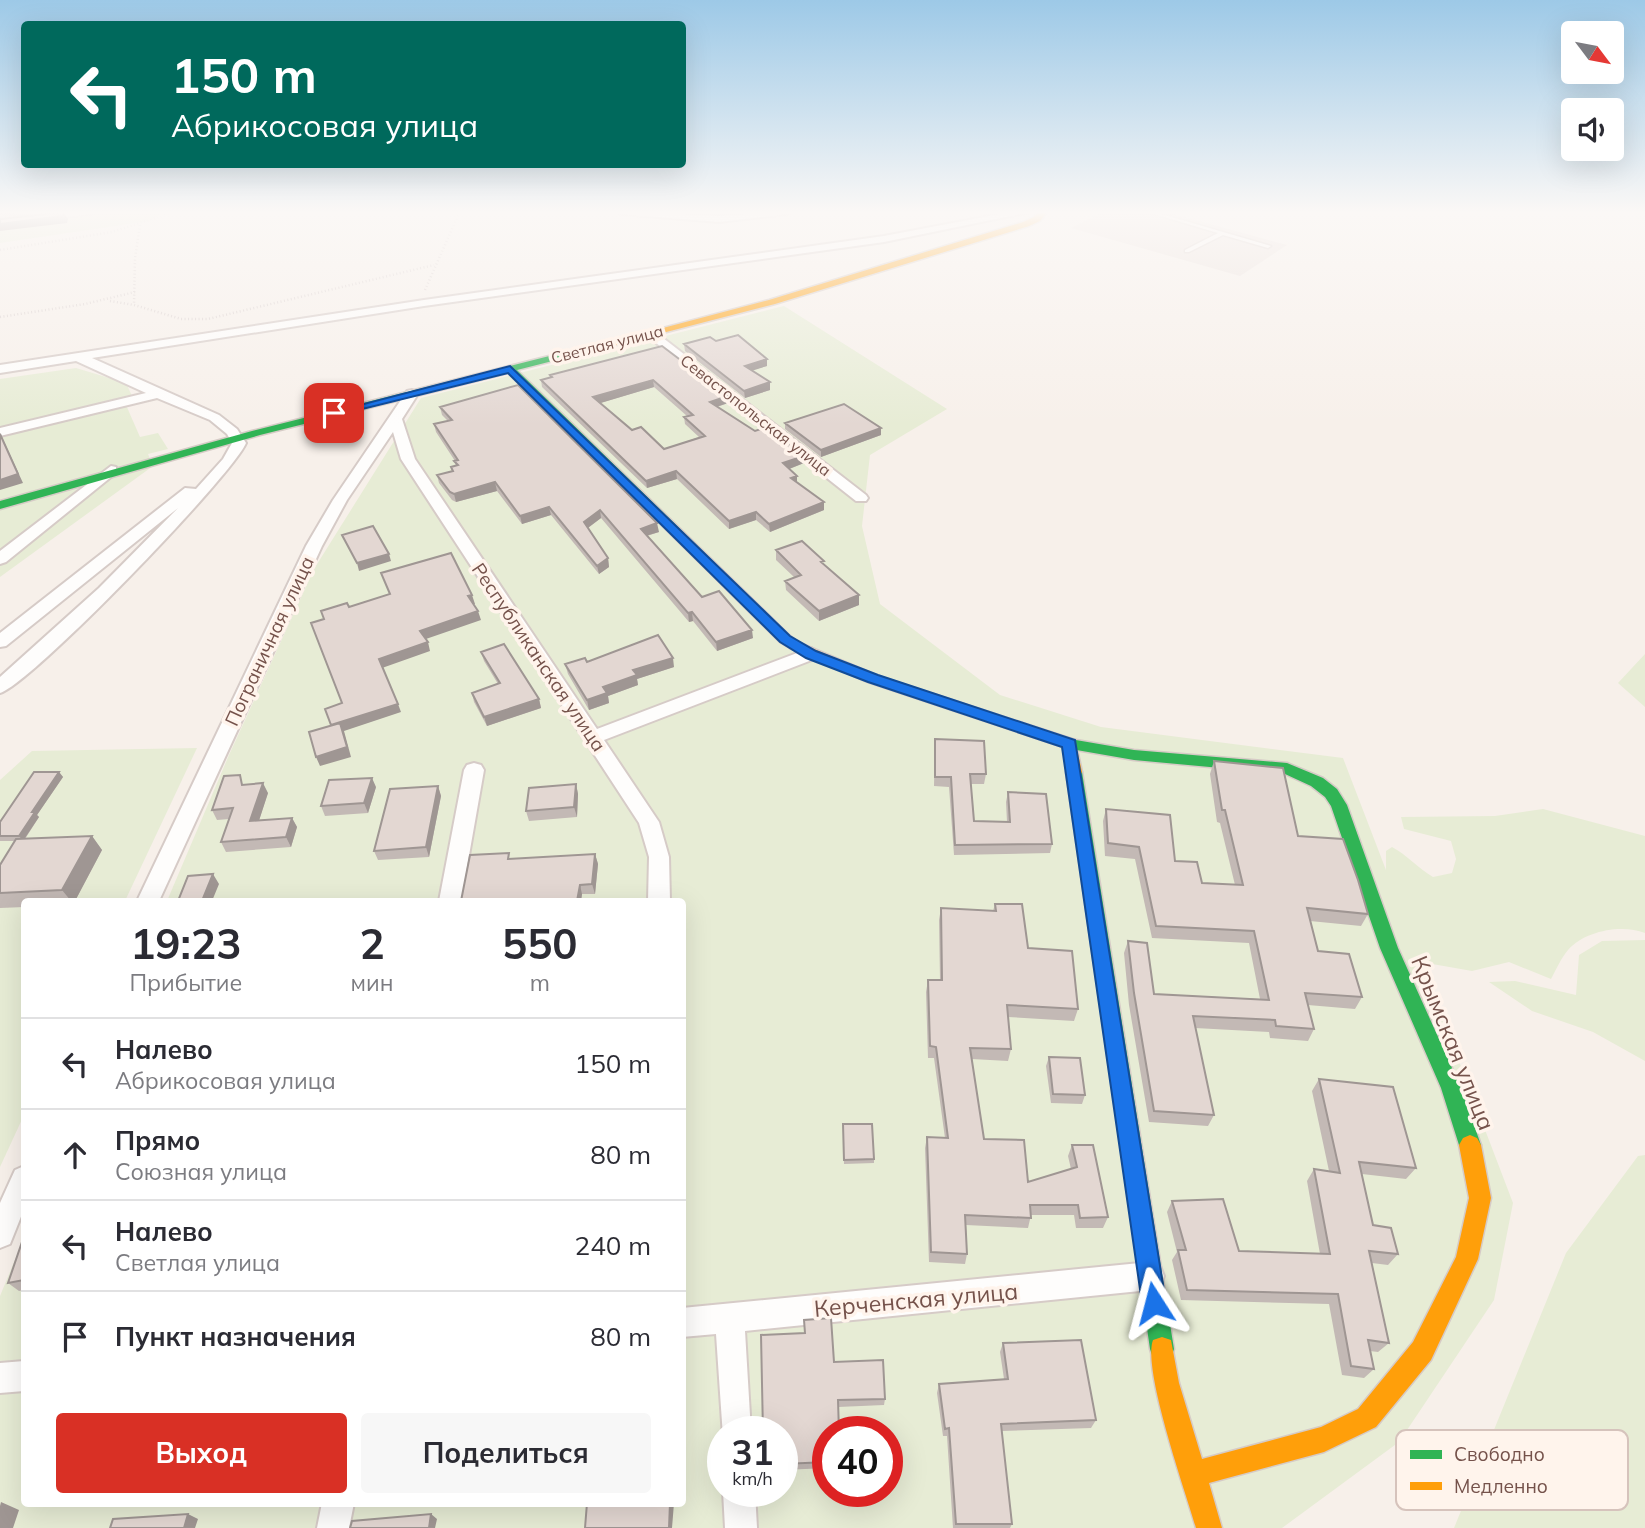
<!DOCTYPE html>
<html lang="ru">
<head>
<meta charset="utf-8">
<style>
  :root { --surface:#fff; --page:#f7f7f7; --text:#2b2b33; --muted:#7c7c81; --line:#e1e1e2; --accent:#d93025 }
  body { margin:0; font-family:Mulish,sans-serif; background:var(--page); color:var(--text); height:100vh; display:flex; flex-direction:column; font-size:26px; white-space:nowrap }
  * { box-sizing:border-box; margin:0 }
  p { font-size:23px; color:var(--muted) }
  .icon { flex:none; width:38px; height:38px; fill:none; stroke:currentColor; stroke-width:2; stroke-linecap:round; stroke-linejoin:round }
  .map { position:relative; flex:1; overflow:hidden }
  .drawer { position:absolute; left:21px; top:898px; width:665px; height:609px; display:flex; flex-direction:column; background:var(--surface); border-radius:7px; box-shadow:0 7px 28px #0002 }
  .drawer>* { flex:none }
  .hud { position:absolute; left:21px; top:21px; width:665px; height:147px; border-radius:7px; box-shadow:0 7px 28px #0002; background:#00695c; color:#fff; overflow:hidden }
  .needle { width:46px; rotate:122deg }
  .fabs { position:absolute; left:1561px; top:21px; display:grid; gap:14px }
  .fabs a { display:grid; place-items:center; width:63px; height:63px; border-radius:7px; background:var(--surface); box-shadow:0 7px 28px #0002; font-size:35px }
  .speed { position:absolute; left:707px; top:1416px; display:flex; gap:14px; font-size:35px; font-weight:700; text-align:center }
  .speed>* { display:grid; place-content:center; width:91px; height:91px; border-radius:50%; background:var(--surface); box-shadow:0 7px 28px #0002; line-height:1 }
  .speed small { font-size:18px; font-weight:400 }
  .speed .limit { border:10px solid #d22; background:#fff; color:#111 }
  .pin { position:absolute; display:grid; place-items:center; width:60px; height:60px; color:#fff; margin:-30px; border-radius:14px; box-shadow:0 4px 10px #0006 }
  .me { position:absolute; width:77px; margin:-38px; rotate:351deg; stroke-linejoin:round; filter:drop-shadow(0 0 5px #0008) }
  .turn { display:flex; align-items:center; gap:24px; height:147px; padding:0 35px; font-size:32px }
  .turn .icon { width:91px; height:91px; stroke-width:2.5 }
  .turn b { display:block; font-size:49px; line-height:60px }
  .eta { display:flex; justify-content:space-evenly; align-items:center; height:119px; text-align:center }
  .eta b { font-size:42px; font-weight:700; line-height:49px }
  .cta { display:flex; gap:14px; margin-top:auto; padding:14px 35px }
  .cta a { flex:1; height:80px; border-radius:7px; background:var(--accent); color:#fff; font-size:28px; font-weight:700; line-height:80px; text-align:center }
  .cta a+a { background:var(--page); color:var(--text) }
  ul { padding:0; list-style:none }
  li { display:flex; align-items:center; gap:21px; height:91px; padding:0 35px; border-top:2px solid var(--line) }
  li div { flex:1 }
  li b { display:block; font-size:26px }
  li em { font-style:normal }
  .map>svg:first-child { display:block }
</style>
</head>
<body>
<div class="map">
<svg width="1645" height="1528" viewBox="0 0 1645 1528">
  <rect width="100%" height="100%" fill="#f7f0ea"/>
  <path fill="#eae0db" d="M1105,211H1162L1287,245L1240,276L1071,228Z"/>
  <path fill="#e7ecd5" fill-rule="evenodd" d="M0,211H166L149,221L0,243Z
    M784,306L947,409L870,455L862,526L880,604L1000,695L1101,727L1343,758L1386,870V851L1392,847C1407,855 1418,868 1433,877L1452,873L1456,859L1451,841L1404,829L1401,817L1495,816L1543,809L1645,836V933C1621,924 1585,931 1568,950C1561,958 1556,970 1551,979L1509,962L1472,971L1421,962L1513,1203L1494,1300L1399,1442L1282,1528H0V1296L24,1238V1503H682V901H167L229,755L314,569L421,398ZM723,1432H782V1491H723ZM828,1432H887V1491H828Z
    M76,368L126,383L132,396L0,428V379Z
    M126,405L140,437L158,433L168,449L148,454L153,466L0,577V436Z
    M1645,654V707L1618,683Z
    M197,748L125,901H24V1115L0,1167V780L32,751Z
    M1645,940V1061L1593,1032L1532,1011L1489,982L1515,981L1576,995L1579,955L1602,941Z
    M1645,1155V1528H1454L1566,1253L1638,1156Z"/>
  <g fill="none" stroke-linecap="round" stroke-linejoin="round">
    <g stroke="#d6cbc7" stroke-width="3">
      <path id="lane" d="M1144,211H1151L1271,246L1268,248L1223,235L1189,252H1185V250L1218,233Z"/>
    </g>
    <g stroke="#d6cbc7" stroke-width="4">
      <path id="street" d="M65,211H95L90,214L0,224V218Z
        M616,211L719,216L792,211L787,214L719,222L621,214Z
        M1016,211H1035L884,242L424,306L92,358L219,415L237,429L246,443C232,476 30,685 0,693V677L99,588L178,508L6,646L0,647V633L185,488L196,489L223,459L232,443L227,434L210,420L157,398L0,436V428L146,393L76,361L0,373V365L424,300L884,236Z
        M646,331H654L866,495L868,498L866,501H856L646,335Z
        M412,390L418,394L402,419L415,459L597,729L805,650L811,648L820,654L817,658L604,740L659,822L669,857L670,901H648L649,857L639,823L401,459L393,432L347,500L322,546L159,901H137L306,546L333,500L407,391Z
        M111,466L116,467V473L6,562L0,564V551Z
        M474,763L481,765L484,770L461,901H439L464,770L467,765Z
        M24,1166V1209L10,1244L0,1248V1203L15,1170Z
        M1150,1262L1160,1266L1164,1276L1160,1286L1150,1290L745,1331L751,1432H723V1437L716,1334L682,1337V1308Z
        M24,1361V1391L0,1393V1363Z
        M723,1491H755L757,1528H725Z
        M322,1503H354L349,1528H317Z"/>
    </g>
    <g stroke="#d6cbc6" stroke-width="3">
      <path id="fast" d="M581,348L584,349V353L517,370L790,636L802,645L800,648H790L780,642L508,373L260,435L0,509V501L252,431Z
        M1070,739L1134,750L1287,763L1323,778L1337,789L1347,805L1398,948L1461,1088L1481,1145L1477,1152L1470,1155L1463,1152L1459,1145L1441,1088L1380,948L1331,806L1325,797L1311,786L1285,774L1134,760L1065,748L1062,744L1065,740Z
        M1074,766L1082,772L1174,1349L1171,1358L1162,1361L1153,1358L1150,1349L1066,772Z"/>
    </g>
    <g stroke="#d6cbc6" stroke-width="3">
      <path id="slow" d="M1040,211H1048L1040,221L1029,226L775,304L581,354L576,351L769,300L1023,222L1034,217Z
        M795,641L878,676L1075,740L1082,772L1080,776H1068L1063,747L868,682L790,648L788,645L790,642Z
        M1470,1135L1477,1138L1481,1145L1491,1198L1478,1259L1431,1360L1376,1427L1324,1452L1209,1483L1222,1528H1196C1186,1493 1142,1369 1153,1340L1162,1337L1171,1340L1179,1383L1202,1459L1321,1427L1358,1409L1413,1342L1456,1257L1469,1198L1459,1145L1463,1138Z"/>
    </g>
    <path stroke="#dad0ce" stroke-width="2.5" stroke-dasharray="1 2.5" stroke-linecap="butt" d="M140,225L135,258L134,305L181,319H208L434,265
      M0,250L112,232L176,211
      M425,290L460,211
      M110,301L134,305
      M0,317L85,304L135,292"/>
    <use href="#lane" fill="#fefdfc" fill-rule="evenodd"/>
    <use href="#street" fill="#fefdfc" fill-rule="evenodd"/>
    <use href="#fast" fill="#30b455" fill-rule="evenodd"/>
    <use href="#slow" fill="#ff9f0a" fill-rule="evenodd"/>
  </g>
  <path fill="#c3b9b5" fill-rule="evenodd" d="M716,341L767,359V366L752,370L770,390L745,398L685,351L684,344Z
    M662,346L728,403L717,407L755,431L804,456V463L789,469L797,483L824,510L770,532L756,520L729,529L677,479L647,488L542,387L541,380L551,377L550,375ZM654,387L687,416L684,417L685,424L699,437L664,449L632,430L600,403Z
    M440,407L659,532L647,536L702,597L753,638L717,651L693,621L689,622L601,518L588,528L608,558L609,567L599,574L551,515L522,524L497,491L456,502L452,500L439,483L437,475L452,471L451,467L456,466L455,461L436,432L434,424L448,421L442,415Z
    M785,423L881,428V435L821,457L785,429Z
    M776,550L824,565L859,605L819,621L786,590L785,581L794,577L776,560Z
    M481,652L539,699L541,708L487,726L474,702L472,693L498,684L484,661Z
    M587,662L674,667L637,679L638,685L608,696L609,703L589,710L568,674L565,664Z
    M935,739L986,774L984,784H971L974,821L1007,822L1006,802L1008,792L1052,844L1050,853L954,855L949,787L934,786Z
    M1214,761L1298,836L1368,914L1361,926L1310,921L1318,951L1362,997L1355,1009L1308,1005L1314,1029L1308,1041L1270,1038L1269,1032L1195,1028L1214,1115L1208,1126L1149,1122L1129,1005L1124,953L1128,941L1154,994L1260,999L1249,943L1152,938L1135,859L1105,856L1103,821L1106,809L1175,861L1202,883L1235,885L1220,823L1217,822L1210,774Z
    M59,772L63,777L37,815L39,817L25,839L92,836L102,850L75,901H24V907L0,908V865L15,841H0V822Z
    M245,784L268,793L259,820L292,818L297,827L291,847L226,852L221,842L229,819L217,820L212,810Z
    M576,784L578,794L577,817L529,821L526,811Z
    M438,786L441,796L429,857L378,860L374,851Z
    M376,787L368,813L325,816L321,806Z
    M595,854L598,864L595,894H582L581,901H461L510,859Z
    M995,904L1028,948L1078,1009L1074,1021L1008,1017L1011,1049L1008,1061L972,1059L984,1139L1028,1182L1071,1169L1068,1156L1072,1145L1108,1217L1103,1228H1076L1074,1215H1031L1028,1228L966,1225L967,1254L965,1264L929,1262L925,1148L927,1137L945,1138L934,1058H928L926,992L928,980H940L939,920L941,908L993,911Z
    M1049,1057L1085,1095L1082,1104L1051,1103L1046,1066Z
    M1319,1079L1416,1168L1406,1179L1362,1174L1373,1225L1398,1254L1388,1265L1372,1263L1389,1343L1378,1352L1370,1351L1374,1369L1364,1378L1342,1375L1329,1304L1181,1300L1172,1260L1177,1252L1167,1212L1172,1201L1239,1251L1320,1254L1307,1181L1314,1169L1329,1171L1312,1091Z
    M843,1124L874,1159V1163L844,1164Z
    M24,1242V1290L19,1291L8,1283Z
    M1003,1343L1096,1420L1091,1428L1002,1431L1012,1524L1010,1528H953L947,1436H943L937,1393L939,1384L1004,1379L1000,1352Z
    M834,1362L885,1399L884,1405L838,1407L828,1432V1468L782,1470V1432Z"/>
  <path fill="#9f9693" d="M0,211H45L0,215Z
    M64,212L68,219L67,223L0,231V224Z
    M767,359V366L745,373V366Z
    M653,380L654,387L594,405L593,397Z
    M770,382V390L745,398L744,391Z
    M728,396V403L710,409V402Z
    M881,428V435L821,457V450Z
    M0,433L23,483L0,490Z
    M804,456V463L784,471L783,463Z
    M676,471L677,479L647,488L646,481Z
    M797,476V484L791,478Z
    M495,482L497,491L456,502L454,494Z
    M824,502V510L770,532L769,524Z
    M549,507L551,515L522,524L520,516Z
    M600,510L601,518L585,530L584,522Z
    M756,512V520L729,529V521Z
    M657,523L659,532L642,537L641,529Z
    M389,554L391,561L359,571L357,563Z
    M608,558L609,567L599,574L597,566Z
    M472,595L475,604L470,605L468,596Z
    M859,595V605L819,621V611Z
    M478,611L481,620L423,640L420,631Z
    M692,612L693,621L689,622L688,613Z
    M752,630L753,638L717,651L716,642Z
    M428,642L430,651L382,668L379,659Z
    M673,658L674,667L637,679L638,685L608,696L609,703L589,710L587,700L603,687L633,670Z
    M539,699L541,708L487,726L484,717Z
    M398,704L401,712L344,731L351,757L320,766L316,757L331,725Z
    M59,772L63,777L37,815L39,817L23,841L19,836L32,812Z
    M372,778L376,787L368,813L364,803Z
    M263,783L268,793L256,830L250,821Z
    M576,784L578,794L577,817L574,807Z
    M438,786L441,796L429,857L426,847Z
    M292,818L297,827L291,847L286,837Z
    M92,836L102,850L75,901H71L62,890Z
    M595,854L598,864L595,894L592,884Z
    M213,874L219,884L212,901H202Z
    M580,885L582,894L581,901H577Z
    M1,1502L19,1510L13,1528H0V1506Z
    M670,1503H674L672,1528H669Z
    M188,1514L198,1519L195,1528H184Z
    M431,1514L437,1519L435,1528H429Z"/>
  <path fill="#e3d7d2" stroke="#9f9693" stroke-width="2" fill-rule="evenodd" d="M64,212L63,216L0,224V219Z
    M738,335L767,359L745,366L770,382L744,391L684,344L710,337L716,341Z
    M662,346L728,396L710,402L755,431L767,427L804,456L783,463L797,476L791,478L824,502L769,524L756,512L729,521L676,471L646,481L541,380L552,377L550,375ZM653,380L693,415L684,417L705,436L664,449L641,427L632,430L593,397Z
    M518,385L657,523L641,529L702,597L719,591L752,630L716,642L692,612L688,613L600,510L584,522L608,558L597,566L549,507L520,516L495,482L454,494L450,492L437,475L453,471L451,467L458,465L454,461L458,460L434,424L452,420L440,407Z
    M844,404L881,428L821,450L785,423Z
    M0,434L18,474L0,480Z
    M373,526L389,554L357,563L342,535Z
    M802,541L824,561L821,562L859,595L819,611L785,581L801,575L776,550Z
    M451,553L472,595L468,596L478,611L420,631L428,642L379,659L398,704L331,725L325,709L342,703L311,623L324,619L321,611L347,603L349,607L390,594L381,573Z
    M658,635L673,658L633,670L637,675L603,687L607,693L587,700L565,664L585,658L587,662Z
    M504,644L539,699L484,717L472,693L500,683L481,652Z
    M340,723L347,747L316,757L309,732Z
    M935,739L984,741L986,774H970L974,821L1010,822L1008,792L1046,794L1052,844L955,845L951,777H935Z
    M1214,761L1283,768L1298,836L1343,839L1358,880L1368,914L1307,908L1318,951L1349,954L1362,997L1305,993L1314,1029L1276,1026L1275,1020L1193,1016L1214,1115L1154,1111L1134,993L1128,941L1147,943L1154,994L1269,1000L1254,931L1156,926L1139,847L1108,843L1106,809L1170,815L1175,861L1197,862L1202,883L1243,885L1225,810H1222Z
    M34,772H59L32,812H35L19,836H0V822Z
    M240,775L242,785L263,783L250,821L292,818L286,837L221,842L233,808L212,810L224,776Z
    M372,778L364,803L321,806L329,780Z
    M576,784L574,807L526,811L529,788Z
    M438,786L426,847L374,851L390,789Z
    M92,836L62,890L0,893V865L16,839Z
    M509,853L508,859L595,854L592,884L580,885L577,901H533L534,899L494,901H461L470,855Z
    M213,874L202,901H178L188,876Z
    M995,904H1022L1028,948L1072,951L1078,1009L1007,1005L1011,1049L970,1048L984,1139L1024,1140L1028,1182L1077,1167L1072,1145H1093L1108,1217L1080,1218L1078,1205H1030L1031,1218L965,1215L967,1254L931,1252L927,1137L948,1138L936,1047L930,1046L928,980H942L941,908L996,911Z
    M1049,1057L1080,1058L1085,1095L1053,1094Z
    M1319,1079L1393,1087L1416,1168L1359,1162L1373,1225L1391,1228L1398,1254L1369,1251L1389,1343L1368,1340L1374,1369L1351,1366L1338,1294L1187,1290L1178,1250H1186L1172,1201L1223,1199L1239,1251L1330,1254L1314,1169L1340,1173Z
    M843,1124H872L874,1159L844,1160Z
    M22,1242H24V1280L8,1283Z
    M831,1318L834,1362L883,1360L885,1399L838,1400L839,1432H828V1462L782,1464V1432H763L761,1335L805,1333L804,1320Z
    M1081,1340L1096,1420L1001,1424L1012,1524H956L949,1428L945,1429L939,1384L1008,1379L1003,1343Z
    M587,1503H670L669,1528H585Z
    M188,1514L184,1528H110L113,1519Z
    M431,1514L429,1528H350L352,1521Z"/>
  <linearGradient id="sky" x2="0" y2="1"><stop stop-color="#9dc9e7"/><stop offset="0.5" stop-color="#fbf8f6"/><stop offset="1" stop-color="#fbf8f6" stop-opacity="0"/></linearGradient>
  <rect width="1645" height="425" fill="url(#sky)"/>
  <path fill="#1a73e8" stroke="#114b97" stroke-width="2" d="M510,366L790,636L816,651L878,675L1075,740L1166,1303L1163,1311L1154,1315L1146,1311L1142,1303L1062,747L868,682L806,658L780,642L508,373L334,416L329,413Z"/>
  <g text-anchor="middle" stroke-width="7" stroke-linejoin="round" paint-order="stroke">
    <g font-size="16" fill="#75524b" stroke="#fff4ec">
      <text transform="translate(607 344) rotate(-14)" y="6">Светлая улица</text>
      <text transform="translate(756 415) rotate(38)" y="6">Севастопольская улица</text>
    </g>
    <g font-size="19" fill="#75524b" stroke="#fff4ec">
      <text transform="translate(269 641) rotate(-65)" y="7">Пограничная улица</text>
      <text transform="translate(539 657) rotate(56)" y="7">Республиканская улица</text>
    </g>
    <g font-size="23" fill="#75524b" stroke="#fff4ec">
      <text transform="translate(1453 1043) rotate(68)" y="8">Крымская улица</text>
      <text transform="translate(916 1300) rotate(-5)" y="8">Керченская улица</text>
    </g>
  </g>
  <rect x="1396" y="1430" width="232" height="80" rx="10" fill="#fff4ec" stroke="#d6c3bc" stroke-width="2"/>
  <rect x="1410" y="1450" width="32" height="9" fill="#30b455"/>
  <rect x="1410" y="1482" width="32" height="8" fill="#ff9f0a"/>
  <g font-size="19" fill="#75524b">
    <text x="1454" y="1461">Свободно</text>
    <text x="1454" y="1493">Медленно</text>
  </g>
</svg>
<div class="fabs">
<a><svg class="needle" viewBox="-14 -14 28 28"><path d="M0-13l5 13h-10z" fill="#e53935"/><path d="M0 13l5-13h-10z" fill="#7c7c81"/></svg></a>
<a><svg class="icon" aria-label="sound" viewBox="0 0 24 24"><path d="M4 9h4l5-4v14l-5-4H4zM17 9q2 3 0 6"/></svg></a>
</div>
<div class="speed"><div>31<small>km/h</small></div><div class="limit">40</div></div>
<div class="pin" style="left:334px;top:413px;background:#d93025"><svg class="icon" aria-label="arrive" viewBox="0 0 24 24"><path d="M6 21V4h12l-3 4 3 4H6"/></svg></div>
<svg class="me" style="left:1154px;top:1303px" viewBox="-20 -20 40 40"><path d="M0-17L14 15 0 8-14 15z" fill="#1a73e8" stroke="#fff" stroke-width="4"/></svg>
<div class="hud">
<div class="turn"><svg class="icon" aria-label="left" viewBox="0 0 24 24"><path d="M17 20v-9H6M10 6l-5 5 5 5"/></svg><div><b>150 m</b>Абрикосовая улица</div></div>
</div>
<section class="drawer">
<div class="eta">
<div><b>19:23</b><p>Прибытие</p></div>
<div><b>2</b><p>мин</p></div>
<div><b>550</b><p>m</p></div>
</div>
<ul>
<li><svg class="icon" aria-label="left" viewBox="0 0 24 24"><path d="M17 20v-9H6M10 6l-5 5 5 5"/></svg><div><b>Налево</b><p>Абрикосовая улица</p></div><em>150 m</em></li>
<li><svg class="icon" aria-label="ahead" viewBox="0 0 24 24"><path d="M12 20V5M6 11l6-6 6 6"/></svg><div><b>Прямо</b><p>Союзная улица</p></div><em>80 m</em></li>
<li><svg class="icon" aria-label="left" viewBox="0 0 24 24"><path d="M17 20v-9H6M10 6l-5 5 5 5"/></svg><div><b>Налево</b><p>Светлая улица</p></div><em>240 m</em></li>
<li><svg class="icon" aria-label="arrive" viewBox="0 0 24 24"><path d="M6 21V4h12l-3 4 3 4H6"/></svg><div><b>Пункт назначения</b></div><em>80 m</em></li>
</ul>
<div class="cta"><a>Выход</a><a>Поделиться</a></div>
</section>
</div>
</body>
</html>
